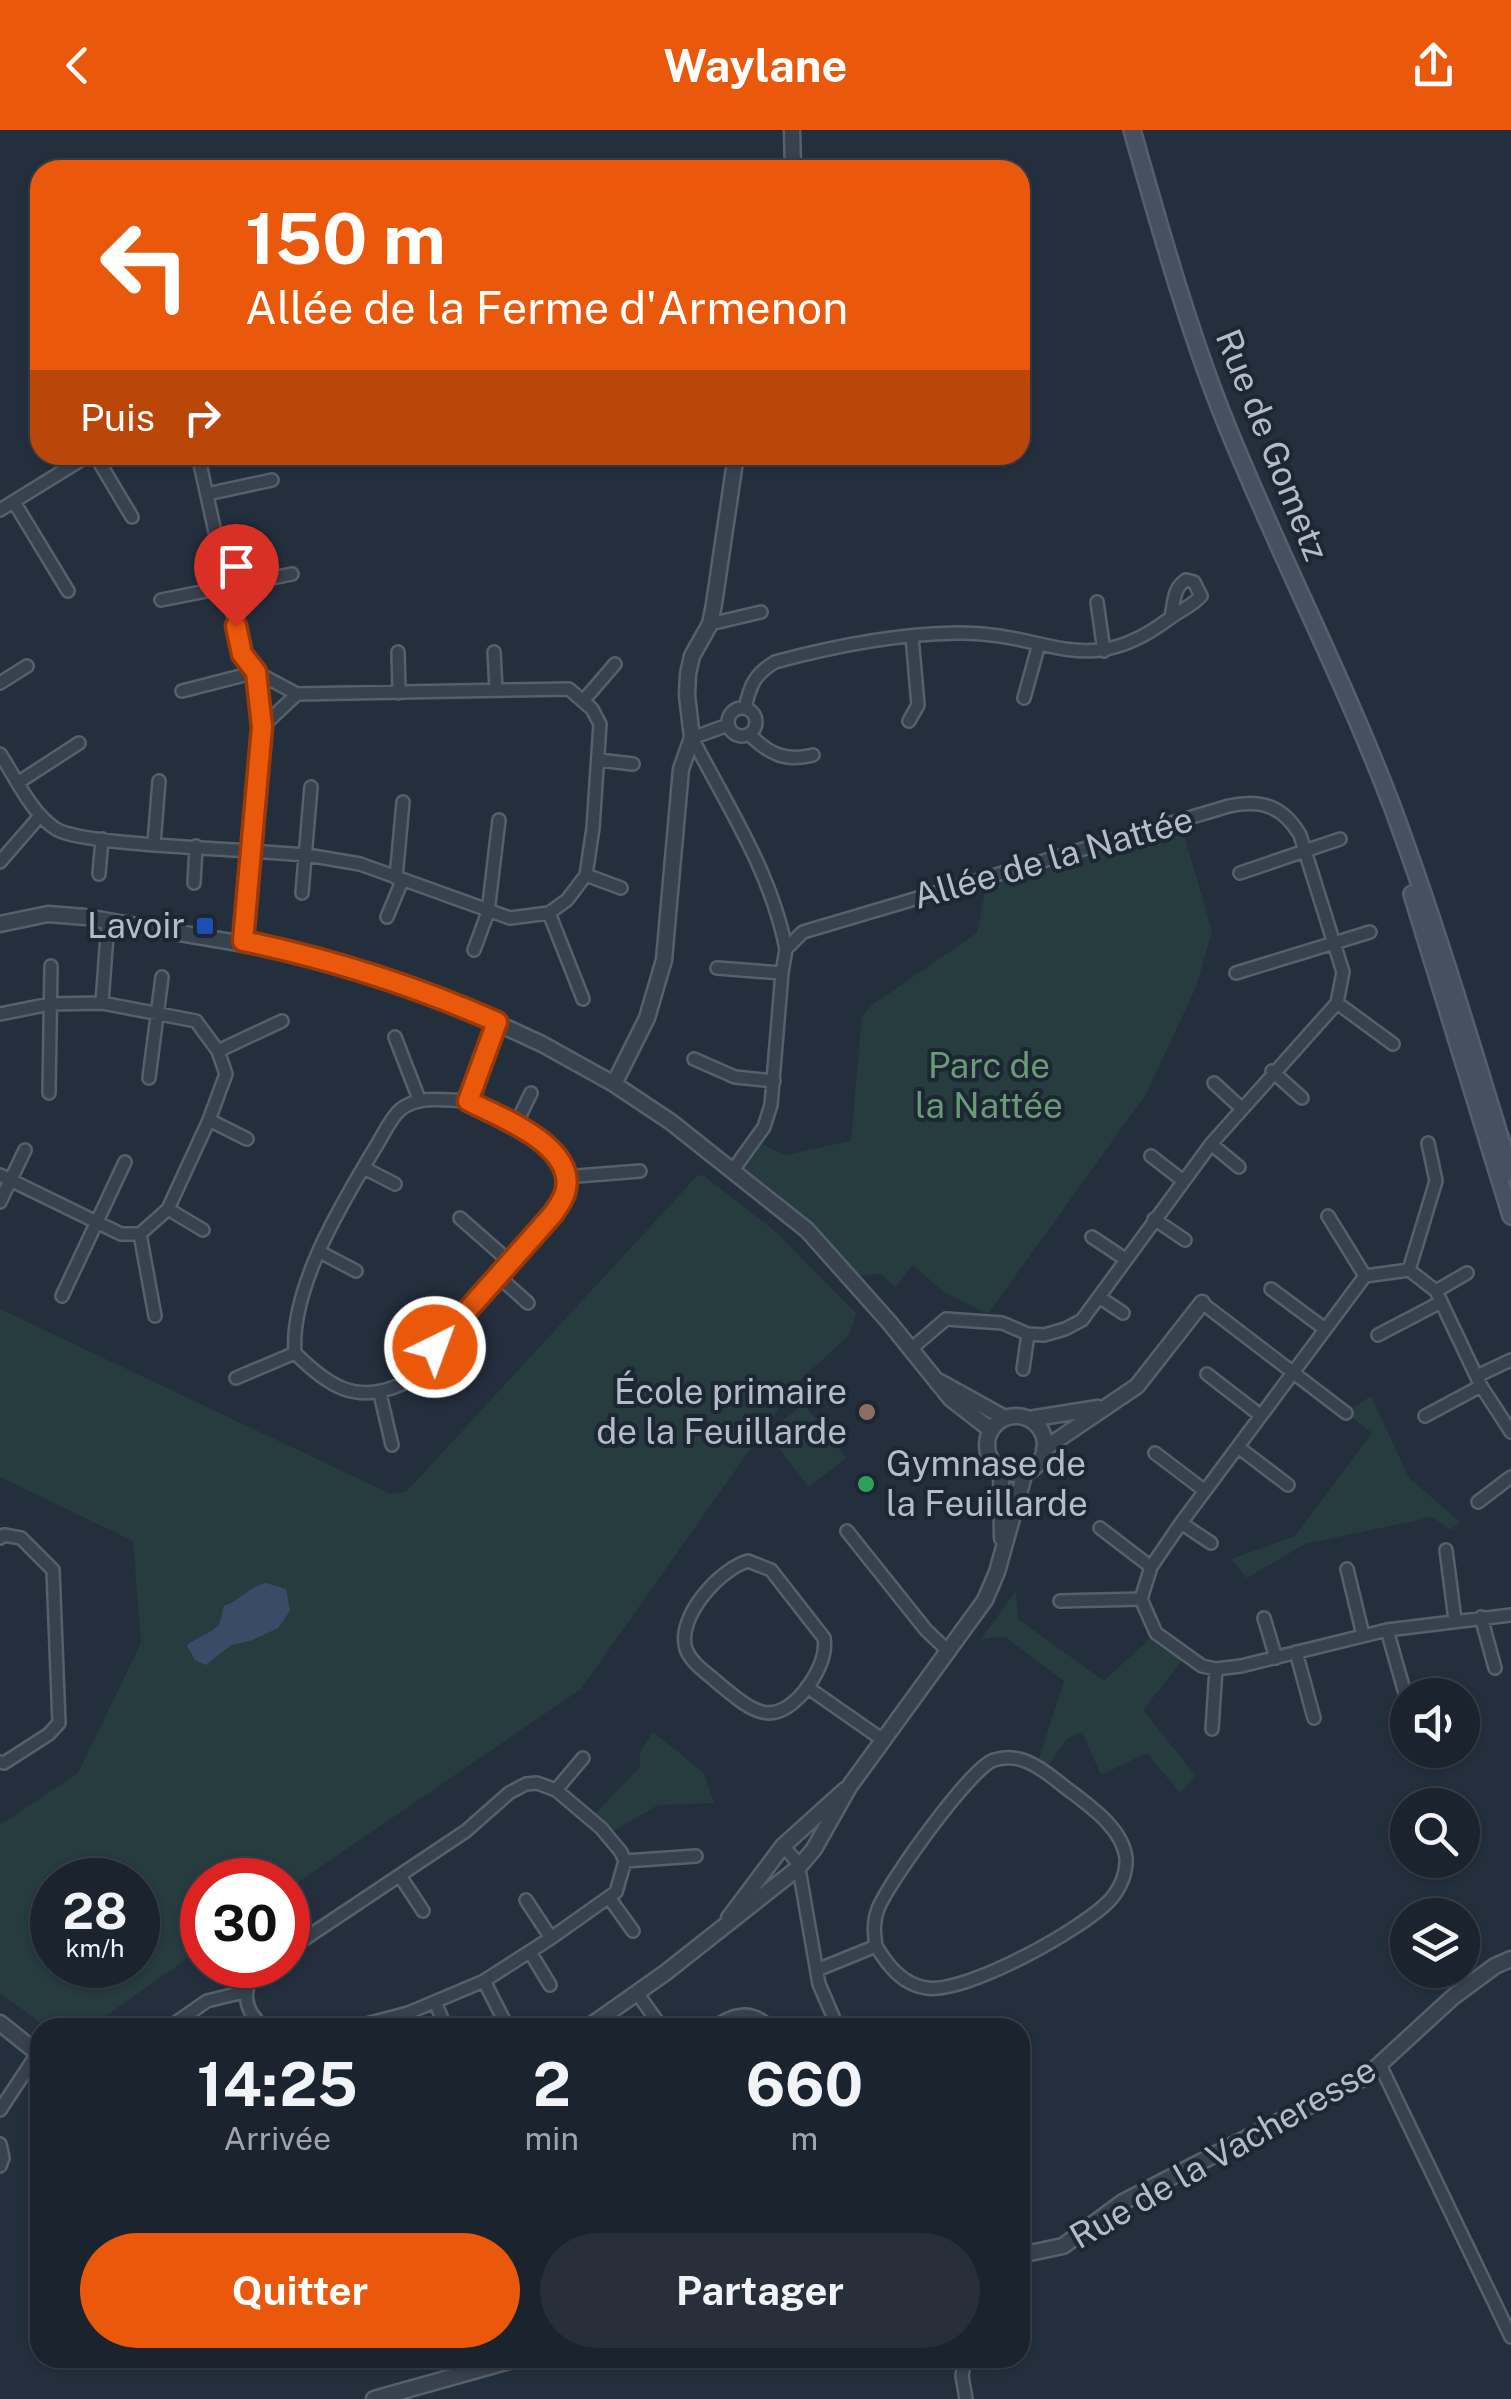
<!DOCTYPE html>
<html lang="fr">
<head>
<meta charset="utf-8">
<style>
  :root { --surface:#1b232e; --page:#282f3a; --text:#f1f3f6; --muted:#a0a4aa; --line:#39404a; --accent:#ea580c }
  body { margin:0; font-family:"Public Sans",sans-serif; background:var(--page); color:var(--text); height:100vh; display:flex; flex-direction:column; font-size:38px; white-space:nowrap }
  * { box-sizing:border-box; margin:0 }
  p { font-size:32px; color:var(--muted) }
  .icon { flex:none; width:55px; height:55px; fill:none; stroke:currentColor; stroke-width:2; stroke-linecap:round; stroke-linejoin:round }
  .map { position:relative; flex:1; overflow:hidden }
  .drawer { position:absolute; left:30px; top:1888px; width:1000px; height:350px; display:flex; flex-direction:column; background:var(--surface); border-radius:30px; box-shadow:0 2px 8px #0004,0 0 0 2px var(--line) }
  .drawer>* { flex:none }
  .top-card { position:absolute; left:30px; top:30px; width:1000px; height:305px; border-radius:30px; box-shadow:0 2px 8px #0004,0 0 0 2px var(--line); background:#ea580c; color:#fff; overflow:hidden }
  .buttons { position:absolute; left:1390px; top:1548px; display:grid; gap:20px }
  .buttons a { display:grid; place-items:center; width:90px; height:90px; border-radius:50%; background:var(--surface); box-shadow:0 2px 8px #0004,0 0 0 2px var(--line); font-size:50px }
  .speed { position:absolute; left:30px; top:1728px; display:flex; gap:20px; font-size:50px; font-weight:700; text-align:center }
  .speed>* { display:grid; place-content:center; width:130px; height:130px; border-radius:50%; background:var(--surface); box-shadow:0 2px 8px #0004,0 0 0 2px var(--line); line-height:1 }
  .speed small { font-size:25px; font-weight:400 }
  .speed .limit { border:15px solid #d22; background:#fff; color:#111 }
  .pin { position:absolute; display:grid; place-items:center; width:85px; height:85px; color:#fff; margin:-102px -42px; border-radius:50% 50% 50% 0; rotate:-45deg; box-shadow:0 0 10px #0007 }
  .pin .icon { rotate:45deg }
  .me { position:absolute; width:110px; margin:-55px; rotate:42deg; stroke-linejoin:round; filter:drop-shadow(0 0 8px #0008) }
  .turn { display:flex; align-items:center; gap:35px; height:210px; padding:0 50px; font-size:45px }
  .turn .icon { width:130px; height:130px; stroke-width:2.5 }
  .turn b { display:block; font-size:70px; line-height:85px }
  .then { display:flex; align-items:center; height:95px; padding:0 50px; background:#0003; gap:20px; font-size:38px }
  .eta { display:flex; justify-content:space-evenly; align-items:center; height:170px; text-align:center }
  .eta b { font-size:60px; font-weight:700; line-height:70px }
  .cta { display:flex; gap:20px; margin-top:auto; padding:20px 50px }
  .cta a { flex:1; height:115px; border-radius:60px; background:var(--accent); color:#fff; font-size:40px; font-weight:700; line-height:115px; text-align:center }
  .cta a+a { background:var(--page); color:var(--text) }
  header { display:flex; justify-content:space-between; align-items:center; height:130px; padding:0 50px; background:var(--accent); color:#fff; font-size:45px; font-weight:700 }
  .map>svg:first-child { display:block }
</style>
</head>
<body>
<header><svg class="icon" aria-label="back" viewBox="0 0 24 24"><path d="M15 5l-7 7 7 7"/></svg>Waylane<svg class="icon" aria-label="share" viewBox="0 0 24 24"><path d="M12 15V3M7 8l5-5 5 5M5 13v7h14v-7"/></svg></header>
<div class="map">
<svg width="1511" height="2269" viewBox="0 0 1511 2269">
  <rect width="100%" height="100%" fill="#242f3e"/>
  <path fill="#263c3f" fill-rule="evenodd" d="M1180,691L1212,801L1196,857L1146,964L988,1184L944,1162L913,1135L895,1157L881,1144L848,1146L733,1040L755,1011L785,1025L851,1011L862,886L872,875L977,803L988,746Z
    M703,1045L776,1102L856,1183L849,1205L796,1254L581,1559L288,1759V1750H202V1818L90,1897H59L41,1893L0,1863V1695L78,1643L141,1513L133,1411L0,1347V1179L391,1364L407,1361L697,1046ZM52,1750H138V1835H52Z
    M1371,1266L1409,1348L1460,1392L1451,1400L1432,1387L1305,1414L1247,1448L1231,1429L1295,1406L1372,1303L1346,1283Z
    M804,1274L846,1328L809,1357L767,1303Z
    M1016,1461L1018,1489L1104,1551L1156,1503L1186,1526L1143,1580L1196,1646L1180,1663L1147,1623L1101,1645L1082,1602L1067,1609L1048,1636L1039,1629L1064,1551L1005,1507L981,1509Z
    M653,1602L704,1643L714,1673L658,1675L607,1705L590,1689L640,1637V1622Z"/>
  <path fill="#394c67" d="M266,1453L286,1459L290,1481L278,1498L250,1511L231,1515L206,1535L195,1530L187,1516C195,1507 215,1503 220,1492C222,1487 222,1481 224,1476C240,1471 248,1457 266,1453Z"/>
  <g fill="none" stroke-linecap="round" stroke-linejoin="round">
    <g stroke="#565f6c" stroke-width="16">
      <path id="minor" d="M95,325L132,387
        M207,364L272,350
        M14,372L68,461
        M0,380L89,325
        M161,470L292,444
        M1097,472L1104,521
        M710,494L761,482
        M398,522L399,563
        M494,522L496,559
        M0,553L27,536
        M182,561L256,542L297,564
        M1024,568L1039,514
        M584,570L615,534
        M728 592a14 14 0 1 1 28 0a14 14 0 1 1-28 0Z
        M745,578C750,555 755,544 775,532C834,516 895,504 957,503C1047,501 1085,553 1170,488C1181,480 1192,476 1201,466L1194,452L1186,450C1173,458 1174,473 1171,487
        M909,591L918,575L912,506
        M728,595L692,608C728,677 771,742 786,819
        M749,604C769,624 785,632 813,625
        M0,624C16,648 31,683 56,699C80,714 213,718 250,721C255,664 270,599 255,543C254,537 246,529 242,524L198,325
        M599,630L633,634
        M19,652L79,613
        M154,713L159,651
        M0,732L40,686
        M1240,743L1340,709
        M99,744L102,709
        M586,745L621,758
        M396,748L403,672
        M194,753L196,716
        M302,763L311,657
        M549,783L583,869
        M387,787L402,751
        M243,811L250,721L307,725L360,734L510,788L549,783L567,770L586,745L593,698L600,594L592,579L569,559L297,564L262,597
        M474,820L488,782L499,690
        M717,838L782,843
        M1236,843L1370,802
        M102,873L108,791
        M1337,873L1393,914
        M0,884L50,874L102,873L196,891L218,921L226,944L209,990L168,1079L140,1104H121L0,1045
        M395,907L419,969
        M218,921L282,891
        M694,929L735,947L774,951
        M1272,941L1302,968
        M149,948L162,847
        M1214,953L1240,977
        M49,963L51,836
        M467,971C499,987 579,1016 565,1063C563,1070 557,1078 553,1084L402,1254C356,1275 328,1256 295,1223C290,1158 342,1073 375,1018C383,1006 390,988 401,979C420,965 444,970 467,971L497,892
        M209,990L247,1009
        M515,996L531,963
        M1211,1014L1239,1037
        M1151,1026L1182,1050
        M364,1038L395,1054
        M733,1040L764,997L771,975L782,843L786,819L803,802L1229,676C1261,669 1283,676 1300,705L1343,842L1337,873L1211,1014L1082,1190L1065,1199L1044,1205L1028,1204L1002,1193L946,1189L911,1219
        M565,1047L640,1041
        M0,1072L25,1020
        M168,1079L203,1100
        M1328,1086L1365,1146
        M460,1088L510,1132
        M1154,1089L1185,1110
        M140,1104L155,1186
        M1092,1107L1125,1129
        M320,1122L356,1141
        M1409,1140L1436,1051L1428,1013
        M498,1146L528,1173
        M1271,1159L1325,1199
        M1436,1161L1467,1143
        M62,1166L125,1032
        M1099,1167L1123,1183
        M1202,1173L1346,1283
        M420,1180L446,1204
        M1378,1205L1441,1172
        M435,1217L463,1243
        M1023,1239L1028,1204
        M1207,1244L1260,1285
        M1477,1246L1511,1230
        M236,1248L295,1223
        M380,1264L392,1315
        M1425,1286L1481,1256
        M1511,1302L1481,1256L1436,1161L1409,1140L1365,1146L1181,1393L1151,1437L1141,1469L1156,1503L1202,1536L1216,1539L1241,1536L1387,1500L1511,1485
        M1238,1317L1288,1355
        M1155,1323L1205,1361
        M1478,1372L1511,1347
        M1181,1393L1211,1413
        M1100,1398L1151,1437
        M847,1401L926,1500L949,1522
        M0,1408L4,1405L21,1408L53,1440L59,1593L49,1604L4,1633L0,1632
        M1446,1420L1455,1490
        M748,1431L771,1440L824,1508C827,1525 817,1544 807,1558C773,1601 752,1581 718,1553C707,1543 691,1533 686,1519C676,1487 720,1439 748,1431Z
        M1347,1439L1363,1505
        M1060,1471L1141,1469
        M1481,1487L1495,1538
        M1264,1488L1276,1528
        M1387,1500L1404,1560
        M1296,1522L1314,1588
        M807,1557L883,1610
        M1212,1599L1216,1539
        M556,1660L583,1628
        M783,1716L798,1733L819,1854L838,1898
        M625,1731L696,1726
        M400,1746L423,1781
        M610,1769L633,1801
        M526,1770L551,1808
        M288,1820L466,1701L509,1663L526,1654L537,1653L556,1660L601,1698L621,1722L625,1731L616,1762L551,1808L484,1851L408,1883L351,1898
        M530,1822L550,1855
        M264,1835C240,1854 241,1879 265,1898
        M817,1840L876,1816C874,1803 873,1792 878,1779C888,1753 971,1637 994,1630C1018,1622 1038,1636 1056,1650C1080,1670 1122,1694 1126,1728C1127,1743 1120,1759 1110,1770C1083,1799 966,1864 927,1858C903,1855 888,1836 876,1816
        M484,1851L508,1898
        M637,1863L662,1898
        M435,1872L446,1898
        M171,1896L207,1871L244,1862
        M713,1898C733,1883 752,1878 770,1898
        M1380,1935L1511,2207
        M0,1980L37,1924
        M0,2014L3,2028L0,2036
        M143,2228L155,2230L182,2228
        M965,2228L962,2246L966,2269"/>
    </g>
    <g stroke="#565f6c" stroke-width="19">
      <path id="tertiary" d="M792,0L793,40
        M0,794L48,784L85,787L303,824L440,867L542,914L614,954L671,992L807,1100L889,1192L951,1269L991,1300
        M614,954L647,888L664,830L681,639L692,608L687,565L688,544L692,526L710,494L714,474L736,325
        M940,1252L1005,1288
        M987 1315a29 29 0 1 1 58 0a29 29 0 1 1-58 0Z
        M1029,1289L1098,1278
        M1044,1319L1137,1256L1202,1173
        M1001,1339L1002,1408
        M729,1788L783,1716L845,1660
        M0,1893L40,1925
        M587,1898L665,1843L798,1738L814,1719L849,1657L985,1470L997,1442L1025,1342
        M1020,2125L1063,2116L1123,2072L1367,1946L1453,1867L1495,1836L1511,1829
        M374,2269L520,2228"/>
    </g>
    <g stroke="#565f6c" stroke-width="20">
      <path id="secondary" d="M1132,0C1159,94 1185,189 1221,281C1274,415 1341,542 1392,676C1437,797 1473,920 1511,1043
        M1412,764L1511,1086"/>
    </g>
    <use href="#minor" stroke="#38414e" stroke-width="11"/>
    <use href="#tertiary" stroke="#38414e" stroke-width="14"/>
    <use href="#secondary" stroke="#465061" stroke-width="15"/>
  </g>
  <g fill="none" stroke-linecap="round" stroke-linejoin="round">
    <g stroke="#983908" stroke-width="25">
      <path id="route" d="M236,496L242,524L256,542L262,597L243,811C331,829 415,856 497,892L468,971C499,987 579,1016 565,1063C563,1070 557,1078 553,1084L435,1217"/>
    </g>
    <use href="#route" stroke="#ea580c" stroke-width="18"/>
  </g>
  <rect fill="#1a4fb4" stroke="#1d2633" stroke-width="4" x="195" y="786" width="20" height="20" rx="5"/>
  <circle fill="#8d6e63" stroke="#1d2633" stroke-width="4" cx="867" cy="1282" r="10"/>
  <circle fill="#2e9e5b" stroke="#1d2633" stroke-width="4" cx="866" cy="1354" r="10"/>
  <g text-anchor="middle" stroke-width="8" stroke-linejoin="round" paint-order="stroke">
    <g font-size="35" fill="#b4bcc9" stroke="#1d2633">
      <text transform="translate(1272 315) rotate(68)" y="12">Rue de Gometz</text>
      <text transform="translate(1053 728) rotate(-16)" y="12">Allée de la Nattée</text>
      <text transform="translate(1223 2023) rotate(-30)" y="12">Rue de la Vacheresse</text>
    </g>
    <g font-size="35" fill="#b4bcc9" stroke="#1d2633" text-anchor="end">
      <text x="185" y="808">Lavoir</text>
      <text x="847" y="1274">École primaire<tspan x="847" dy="40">de la Feuillarde</tspan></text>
      <text x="886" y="1346" text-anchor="start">Gymnase de<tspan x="886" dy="40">la Feuillarde</tspan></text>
    </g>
    <g font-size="35" fill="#6b9a76" stroke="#1d2633">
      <text x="989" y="948">Parc de<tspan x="989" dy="40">la Nattée</tspan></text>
    </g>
  </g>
</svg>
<div class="buttons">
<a><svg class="icon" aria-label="sound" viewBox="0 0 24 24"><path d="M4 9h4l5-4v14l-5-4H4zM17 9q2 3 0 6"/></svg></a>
<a><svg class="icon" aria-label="search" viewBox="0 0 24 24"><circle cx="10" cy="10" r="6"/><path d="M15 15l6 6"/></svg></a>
<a><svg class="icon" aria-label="layers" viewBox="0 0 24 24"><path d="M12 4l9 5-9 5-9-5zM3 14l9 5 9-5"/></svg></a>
</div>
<div class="speed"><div>28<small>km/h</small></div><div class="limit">30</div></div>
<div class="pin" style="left:236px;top:496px;background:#d93025"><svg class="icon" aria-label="arrive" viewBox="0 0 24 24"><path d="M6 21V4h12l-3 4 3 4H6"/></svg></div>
<svg class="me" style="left:435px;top:1217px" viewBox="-20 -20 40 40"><circle r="17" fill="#ea580c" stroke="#fff" stroke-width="3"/><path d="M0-11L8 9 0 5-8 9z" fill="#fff"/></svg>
<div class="top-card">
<div class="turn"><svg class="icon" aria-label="left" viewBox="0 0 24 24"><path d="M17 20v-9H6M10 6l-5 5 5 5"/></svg><div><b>150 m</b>Allée de la Ferme d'Armenon</div></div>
<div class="then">Puis<svg class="icon" aria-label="right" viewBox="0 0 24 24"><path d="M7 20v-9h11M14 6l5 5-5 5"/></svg></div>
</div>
<section class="drawer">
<div class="eta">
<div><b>14:25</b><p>Arrivée</p></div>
<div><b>2</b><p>min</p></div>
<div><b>660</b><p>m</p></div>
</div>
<div class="cta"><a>Quitter</a><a>Partager</a></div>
</section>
</div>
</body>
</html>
